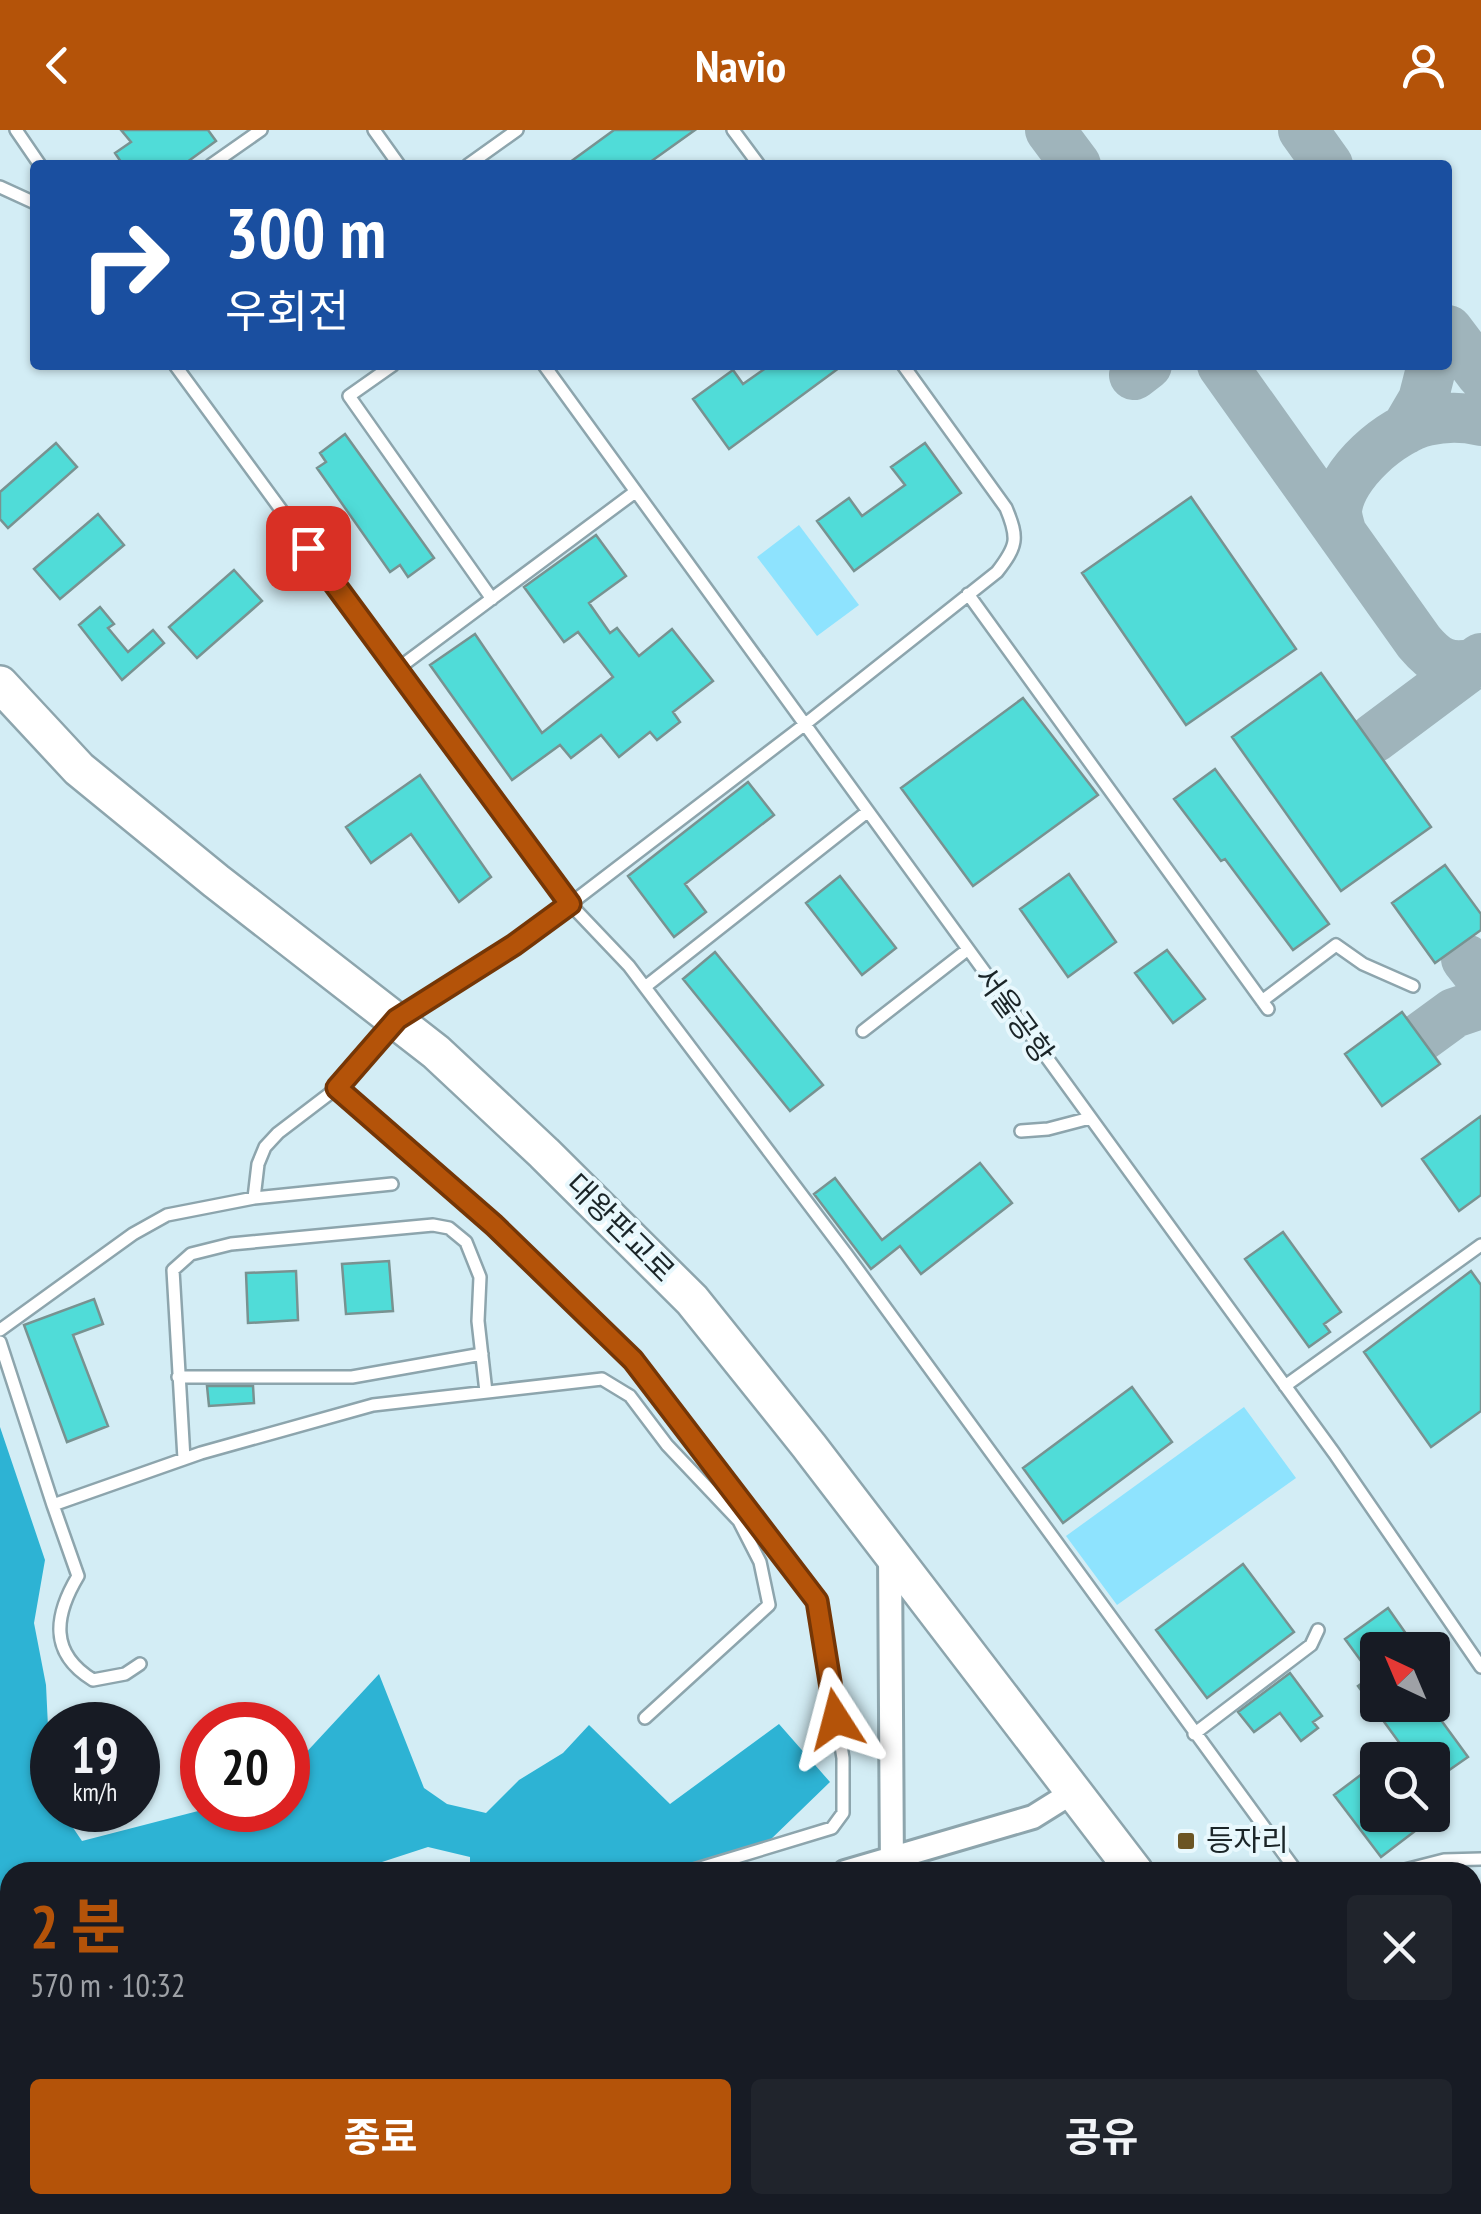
<!DOCTYPE html>
<html lang="ko">
<head>
<meta charset="utf-8">
<style>
  :root { --surface:#171b24; --page:#20242c; --text:#f1f3f6; --muted:#9ea1a6; --accent:#b45309 }
  body { margin:0; font-family:"PT Sans Narrow","Noto Sans KR",sans-serif; background:var(--page); color:var(--text); height:100vh; display:flex; flex-direction:column; font-size:38px; white-space:nowrap }
  * { box-sizing:border-box; margin:0 }
  p { font-size:32px; color:var(--muted) }
  .icon { flex:none; width:55px; height:55px; fill:none; stroke:currentColor; stroke-width:2; stroke-linecap:round; stroke-linejoin:round }
  .map { position:relative; flex:1; overflow:hidden }
  .details { position:absolute; left:0px; top:1732px; width:1482px; height:352px; display:flex; flex-direction:column; background:var(--surface); border-radius:30px 30px 0 0; box-shadow:0 2px 8px #0004 }
  .details>* { flex:none }
  .hud { position:absolute; left:30px; top:30px; width:1422px; height:210px; border-radius:10px; box-shadow:0 2px 8px #0004; background:#1a4fa0; color:#fff; overflow:hidden }
  .needle { width:65px; rotate:316deg }
  .fabs { position:absolute; left:1360px; top:1502px; display:grid; gap:20px }
  .fabs a { display:grid; place-items:center; width:90px; height:90px; border-radius:10px; background:var(--surface); box-shadow:0 2px 8px #0004; font-size:50px }
  .speed { position:absolute; left:30px; top:1572px; display:flex; gap:20px; font-size:50px; font-weight:700; text-align:center }
  .speed>* { display:grid; place-content:center; width:130px; height:130px; border-radius:50%; background:var(--surface); box-shadow:0 2px 8px #0004; line-height:1 }
  .speed small { font-size:25px; font-weight:400 }
  .speed .limit { border:15px solid #d22; background:#fff; color:#111 }
  .pin { position:absolute; display:grid; place-items:center; width:85px; height:85px; color:#fff; margin:-42px; border-radius:20px; box-shadow:0 5px 15px #0006 }
  .me { position:absolute; width:110px; margin:-55px; rotate:351deg; stroke-linejoin:round; filter:drop-shadow(0 0 8px #0008) }
  .turn { display:flex; align-items:center; gap:35px; height:210px; padding:0 30px; font-size:45px }
  .turn .icon { width:130px; height:130px; stroke-width:2.5 }
  .turn b { display:block; font-size:70px; line-height:85px }
  .round { display:grid; place-items:center; flex:none; width:105px; height:105px; border-radius:10px; background:var(--page) }
  .headline { display:flex; align-items:center; justify-content:space-between; height:170px; padding:0 30px }
  h1 { font-size:60px; font-weight:700; line-height:75px; color:var(--accent) }
  .button { display:flex; gap:20px; margin-top:auto; padding:20px 30px }
  .button a { flex:1; height:115px; border-radius:10px; background:var(--accent); color:#fff; font-size:40px; font-weight:700; line-height:115px; text-align:center }
  .button a+a { background:var(--page); color:var(--text) }
  header { display:flex; justify-content:space-between; align-items:center; height:130px; padding:0 30px; background:var(--accent); color:#fff; font-size:45px; font-weight:700 }
  .map>svg:first-child { display:block }
</style>
</head>
<body>
<header><svg class="icon" aria-label="back" viewBox="0 0 24 24"><path d="M15 5l-7 7 7 7"/></svg>Navio<svg class="icon" aria-label="person" viewBox="0 0 24 24"><circle cx="12" cy="8" r="4"/><path d="M4 21q1-7 8-7t8 7"/></svg></header>
<div class="map">
<svg width="1481" height="2084" viewBox="0 0 1481 2084">
  <rect width="100%" height="100%" fill="#d3edf5"/>
  <path fill="#8ee3fe" d="M799,395L859,475L817,506L757,427Z
    M1244,1277L1296,1348L1117,1475L1066,1406Z"/>
  <path fill="#2db3d4" d="M0,1297L45,1430L34,1493L46,1555L52,1680H61L82,1711L202,1680H288V1642L379,1544L424,1658L447,1674L486,1683L519,1650L563,1623L589,1595L670,1674L779,1594L830,1652L768,1712L679,1742H470V1727L428,1717L382,1732L366,1742H10V2011L0,2018Z"/>
  <g fill="none" stroke-linecap="round" stroke-linejoin="round">
    <path stroke="#6170a8" stroke-width="5" d="M556,2084L560,2075"/>
    <path stroke="#9fb4bb" stroke-width="50" d="M1050,0L1076,35
      M1303,0L1328,35
      M1448,200L1481,244
      M1222,235L1419,512C1435,531 1448,540 1475,533
      M1134,245L1147,235
      M1406,299L1423,270L1432,235
      M1342,404C1340,397 1337,388 1337,381C1340,343 1392,299 1427,291C1444,287 1464,287 1481,291
      M1374,608L1481,528
      M1466,829L1481,848
      M1406,918L1454,883L1481,874"/>
  </g>
  <path fill="#50dcd8" stroke="#789291" stroke-width="2.5" d="M121,0H208L216,11L183,35H123L115,23L131,12Z
    M614,0H695L646,35H566Z
    M770,235H843L729,319L693,269L733,240L743,254Z
    M345,304L434,428L408,447L400,435L390,442L317,338L326,332L320,323Z
    M56,313L77,337L8,398L0,389V362Z
    M925,313L961,363L854,441L817,391L849,368L862,386L905,355L891,337Z
    M1191,367L1296,519L1186,595L1082,443Z
    M98,384L124,415L60,469L34,439Z
    M596,405L626,446L589,473L610,503L617,498L639,526L672,499L713,551L673,582L680,592L657,610L650,602L619,627L601,605L571,628L560,615L512,650L430,535L475,504L542,603L613,547L578,502L564,512L524,457Z
    M234,440L262,471L197,528L169,497Z
    M100,477L114,494L108,498L128,522L153,500L164,513L122,550L79,495Z
    M1321,543L1431,697L1341,761L1232,607Z
    M1023,568L1098,665L973,756L901,658Z
    M1215,639L1329,794L1293,820L1225,729L1221,731L1174,669Z
    M420,645L491,747L459,772L411,704L371,733L346,697Z
    M748,652L774,685L685,754L706,782L674,807L628,746Z
    M1445,735L1481,784V800L1435,833L1392,773Z
    M1069,744L1116,812L1068,847L1020,779Z
    M840,746L896,818L862,845L806,773Z
    M1167,820L1205,869L1173,893L1135,843Z
    M715,822L823,955L790,981L683,849Z
    M1402,882L1440,934L1382,976L1345,924Z
    M1481,986V1065L1459,1081L1422,1029Z
    M980,1033L1012,1073L921,1144L900,1116L871,1139L814,1064L835,1048L882,1110Z
    M1283,1102L1341,1182L1324,1194L1330,1202L1309,1217L1245,1129Z
    M389,1131L393,1181L346,1184L342,1134Z
    M296,1141L298,1190L248,1193L246,1143Z
    M1471,1141L1481,1155V1281L1431,1317L1364,1222Z
    M94,1169L103,1194L73,1205L108,1296L67,1312L24,1195Z
    M207,1256H253L254,1273L209,1276Z
    M1132,1257L1172,1312L1063,1393L1023,1338Z
    M1243,1434L1294,1502L1207,1568L1156,1500Z
    M1388,1478L1409,1508L1393,1520H1378V1575H1430L1468,1627L1432,1652V1630H1381L1401,1615L1358,1556L1372,1546L1345,1509Z
    M1290,1543L1322,1586L1313,1592L1318,1598L1301,1611L1280,1583L1254,1602L1238,1582Z
    M1378,1632V1685H1436L1381,1727L1334,1665Z"/>
  <g fill="none" stroke-linecap="round" stroke-linejoin="round">
    <g stroke="#8da5ad" stroke-width="16">
      <path id="service" d="M16,0L40,35
        M374,0L399,35
        M733,0L759,35
        M211,35L261,0
        M468,35L517,0
        M0,57L35,73
        M175,235L570,774L629,836L847,1125L1297,1742
        M393,235L349,266L492,469
        M544,235L1334,1323L1481,1537
        M968,464L1268,879
        M396,540L635,362
        M645,857L867,682
        M1262,871L1336,815L1363,834L1413,856
        M863,901L967,820
        M337,958L494,1095L633,1230L817,1471L843,1628V1683L832,1698L687,1742
        M1021,1001L1048,999L1090,988
        M254,1068L258,1034L265,1017L278,1003L337,958L397,889L514,815L570,774L804,595L997,442C1017,416 1019,409 1006,378L903,235
        M0,1200L133,1104L167,1085L254,1068L392,1054
        M0,1212L53,1375L201,1323L373,1275L602,1249L630,1266L667,1315L739,1391L760,1432L769,1475L645,1588
        M178,1247H352L482,1224
        M1285,1256L1481,1115
        M184,1329L173,1140L191,1124L231,1114L433,1095L449,1098L466,1112L480,1147L478,1191L486,1262
        M53,1375L78,1446C54,1486 49,1523 93,1550L125,1544L140,1534
        M1194,1604L1311,1515L1318,1500
        M1397,1742L1444,1730L1481,1729
        M1472,1974L1481,1985
        M41,2084L59,2075"/>
    </g>
    <g stroke="#8da5ad" stroke-width="28">
      <path id="minor" d="M890,1422L892,1742
        M845,1742L1033,1687L1073,1662
        M110,2084L130,2075
        M601,2084L608,2075"/>
    </g>
    <g stroke="#8da5ad" stroke-width="40">
      <path id="primary" d="M0,554L79,639L216,751L436,922L544,1023L692,1170L809,1316L1135,1742
        M1389,2075L1395,2084"/>
    </g>
    <use href="#service" stroke="#fff" stroke-width="11"/>
    <use href="#minor" stroke="#fff" stroke-width="22"/>
    <use href="#primary" stroke="#fff" stroke-width="35"/>
  </g>
  <g fill="none" stroke-linecap="round" stroke-linejoin="round">
    <g stroke="#753606" stroke-width="25">
      <path id="route" d="M308,418L570,774L514,815L397,889L337,958L494,1095L633,1230L817,1471L836,1589"/>
    </g>
    <use href="#route" stroke="#b45309" stroke-width="18"/>
  </g>
  <rect fill="#6b5524" stroke="#e8f8fd" stroke-width="4" x="1176" y="1701" width="20" height="20" rx="5"/>
  <g text-anchor="middle" stroke-width="8" stroke-linejoin="round" paint-order="stroke">
    <g font-size="30" fill="#1b2528" stroke="#e8f8fd">
      <text transform="translate(1014 885) rotate(54)" y="10">서울공항</text>
      <text transform="translate(620 1098) rotate(45)" y="10">대왕판교로</text>
    </g>
    <g font-size="30" fill="#1b2528" stroke="#e8f8fd" text-anchor="start">
      <text x="1206" y="1721">등자리</text>
    </g>
  </g>
</svg>
<div class="fabs">
<a><svg class="needle" viewBox="-14 -14 28 28"><path d="M0-13l5 13h-10z" fill="#e53935"/><path d="M0 13l5-13h-10z" fill="#9ea1a6"/></svg></a>
<a><svg class="icon" aria-label="search" viewBox="0 0 24 24"><circle cx="10" cy="10" r="6"/><path d="M15 15l6 6"/></svg></a>
</div>
<div class="speed"><div>19<small>km/h</small></div><div class="limit">20</div></div>
<div class="pin" style="left:308px;top:418px;background:#d93025"><svg class="icon" aria-label="arrive" viewBox="0 0 24 24"><path d="M6 21V4h12l-3 4 3 4H6"/></svg></div>
<svg class="me" style="left:836px;top:1589px" viewBox="-20 -20 40 40"><path d="M0-17L14 15 0 8-14 15z" fill="#b45309" stroke="#fff" stroke-width="4"/></svg>
<div class="hud">
<div class="turn"><svg class="icon" aria-label="right" viewBox="0 0 24 24"><path d="M7 20v-9h11M14 6l5 5-5 5"/></svg><div><b>300 m</b>우회전</div></div>
</div>
<section class="details">
<div class="headline"><div><h1>2 분</h1><p>570 m · 10:32</p></div><a class="round"><svg class="icon" aria-label="close" viewBox="0 0 24 24"><path d="M6 6l12 12M18 6L6 18"/></svg></a></div>
<div class="button"><a>종료</a><a>공유</a></div>
</section>
</div>
</body>
</html>
